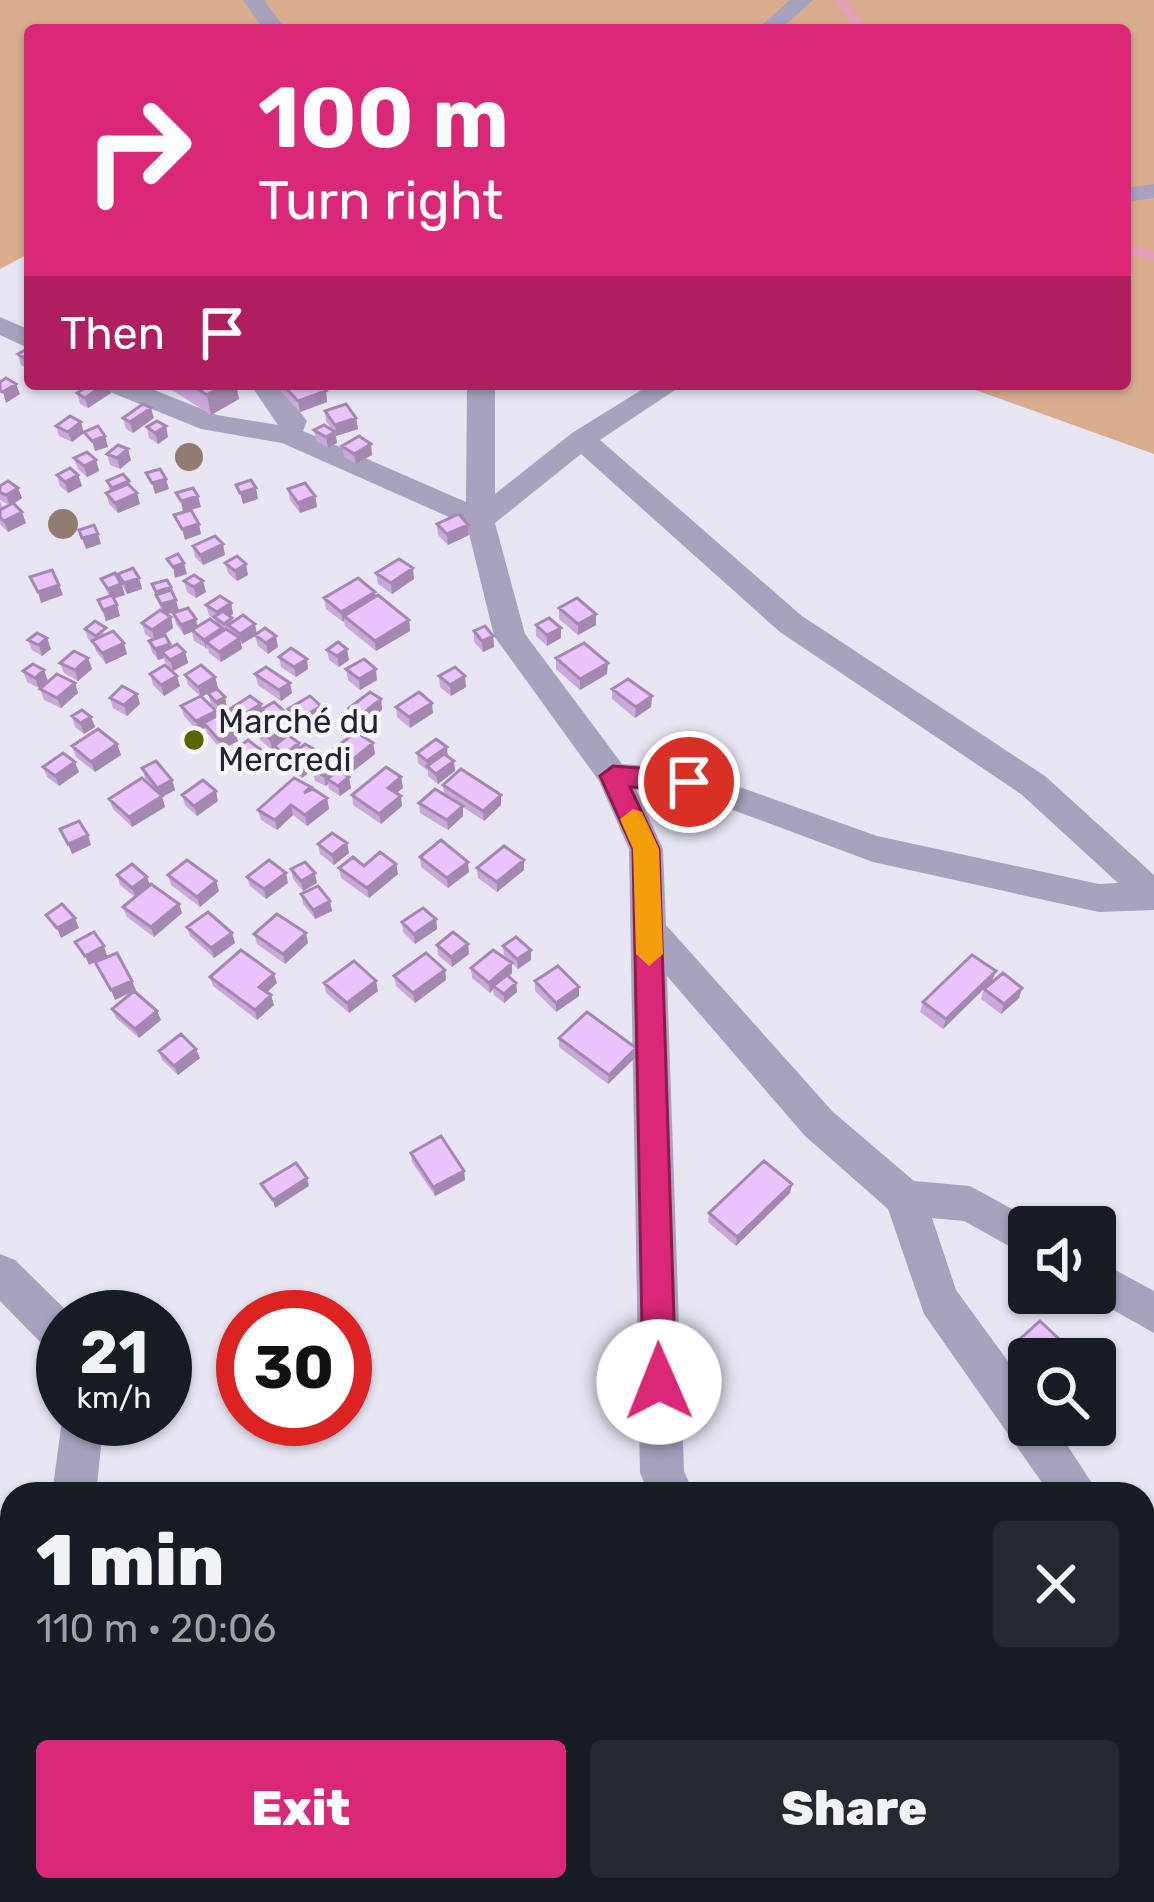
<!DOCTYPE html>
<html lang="en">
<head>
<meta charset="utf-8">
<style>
  :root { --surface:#171b24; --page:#242831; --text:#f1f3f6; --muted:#9ea1a6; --accent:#db2777 }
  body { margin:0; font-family:Rubik,sans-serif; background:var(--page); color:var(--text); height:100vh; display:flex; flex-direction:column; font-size:45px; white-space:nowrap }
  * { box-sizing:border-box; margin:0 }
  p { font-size:39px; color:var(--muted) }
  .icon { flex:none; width:66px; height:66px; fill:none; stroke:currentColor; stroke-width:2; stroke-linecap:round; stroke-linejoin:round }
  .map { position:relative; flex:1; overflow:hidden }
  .drawer { position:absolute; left:0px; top:1482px; width:1155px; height:420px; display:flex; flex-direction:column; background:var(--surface); border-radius:36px 36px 0 0; box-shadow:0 3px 9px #0004 }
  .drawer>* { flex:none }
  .guide { position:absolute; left:24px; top:24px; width:1107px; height:366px; border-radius:12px; box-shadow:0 3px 9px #0004; background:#db2777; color:#fff; overflow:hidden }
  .tools { position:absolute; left:1008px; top:1206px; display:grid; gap:24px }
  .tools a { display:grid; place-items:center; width:108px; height:108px; border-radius:12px; background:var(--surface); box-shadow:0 3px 9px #0004; font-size:60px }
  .speed { position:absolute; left:36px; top:1290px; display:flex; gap:24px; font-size:60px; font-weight:700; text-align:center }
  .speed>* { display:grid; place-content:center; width:156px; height:156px; border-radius:50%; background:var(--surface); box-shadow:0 3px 9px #0004; line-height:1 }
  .speed small { font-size:30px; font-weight:400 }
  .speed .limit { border:18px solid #d22; background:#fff; color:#111 }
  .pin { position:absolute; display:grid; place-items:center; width:102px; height:102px; color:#fff; margin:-51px; border:6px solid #fff; border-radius:50%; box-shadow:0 3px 12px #0007 }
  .me { position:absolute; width:132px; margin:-66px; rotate:359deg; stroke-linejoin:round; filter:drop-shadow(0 0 9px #0008) }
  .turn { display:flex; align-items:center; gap:42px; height:252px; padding:0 36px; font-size:54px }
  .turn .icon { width:156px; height:156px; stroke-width:2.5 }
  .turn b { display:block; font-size:84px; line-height:102px }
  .then { display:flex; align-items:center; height:114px; padding:0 36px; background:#0003; gap:24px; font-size:45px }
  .round { display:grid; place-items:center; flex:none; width:126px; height:126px; border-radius:12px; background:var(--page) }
  .overview { display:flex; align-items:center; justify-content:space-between; height:204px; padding:0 36px }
  h1 { font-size:72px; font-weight:800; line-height:90px }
  .cta { display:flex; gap:24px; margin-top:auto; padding:24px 36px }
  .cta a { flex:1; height:138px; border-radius:12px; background:var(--accent); color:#fff; font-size:48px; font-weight:800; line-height:138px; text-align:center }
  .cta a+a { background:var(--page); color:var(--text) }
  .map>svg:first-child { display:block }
</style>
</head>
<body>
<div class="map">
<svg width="1154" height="1902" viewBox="0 0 1154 1902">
  <rect width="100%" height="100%" fill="#e9e6f4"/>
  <path fill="#daad8f" d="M0,0H1154V454L959,384H1125V30H30V253L0,269Z"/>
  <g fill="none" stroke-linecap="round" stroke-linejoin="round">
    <path stroke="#e7a1bc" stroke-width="9" d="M839,0L864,30
      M1125,248L1154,256"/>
    <path fill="#a7a2bd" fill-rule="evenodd" d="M243,0H264L286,30H264Z
      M790,0H813L780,30H756Z
      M1154,184V198L1125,202V188Z
      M0,317L30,330V349L0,335Z
      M101,384H139L217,415L278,425L250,384H278L307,421L303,431L466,502L467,384H495V494L572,433L651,384H684L600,440L802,616L1045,776L1154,875V910L1099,912L873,862L687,793L636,790L663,849L666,925L833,1112L914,1181L970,1186L1043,1226L1029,1227V1257L964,1221L932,1218L956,1290L1029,1390V1425H1054L1099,1494H1050L924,1314L888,1209L805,1136L667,976L684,1471L694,1494H649L640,1473L629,849L599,781L494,636L467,525L282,443L201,429L105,390ZM581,454L780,632L1021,794L1118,883L1099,884L877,836L689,769L622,764L525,634L495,523Z
      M0,1254L15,1260L73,1317H63V1356L48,1350L0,1301Z
      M1095,1259L1154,1291V1333L1083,1293H1095Z
      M63,1413V1419H104L96,1494H52Z
      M1143,1565L1154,1570V1626L1143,1622Z
      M12,1884V1890H60V1902H8Z
      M832,1890H884L889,1902H837Z"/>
  </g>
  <g fill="#927b70">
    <circle cx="189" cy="457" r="14"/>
    <circle cx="63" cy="524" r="15"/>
  </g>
  <path fill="#caa8da" d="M30,348V370L21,365L18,354Z
    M91,384H108L111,393L88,408L80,404L77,393Z
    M168,384H236L239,399L211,415L169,388Z
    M280,384H319L326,391L327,402L300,412L281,392Z
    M325,411L356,418L358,429L336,436L335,434L337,443L328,448L316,441L314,430L333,431L326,421Z
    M123,418H154L133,433L126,429Z
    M56,426L84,433L72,442L59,436Z
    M147,427L168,437L158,444L149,438Z
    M342,446L372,455L356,464L344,457Z
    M107,454L131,460L120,469L110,465Z
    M74,458L96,460L99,471L87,477L78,469Z
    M57,475H78L82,486L68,493L60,486Z
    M107,481H129L140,504L118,513L109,504L106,493L110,492Z
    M0,486L18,488L22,498L14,504L26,523L8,532L0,524V501L3,509L9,505L0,500Z
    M288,489L315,496L317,507L300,513L290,500Z
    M437,524L469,535L448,545L438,535Z
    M193,546L225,555L203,565L195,557Z
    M225,563L248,575L237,581L228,573Z
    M376,573L414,579L392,594L378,584Z
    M118,574L139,578L142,589L127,594L122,585L125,595L114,599L120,616L106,621L98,600L109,596L101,579L121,584Z
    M167,580L176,600L166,614L171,617L173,628L161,637L171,647L185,652L188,663L173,671L165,662L164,658L158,660L152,652L149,641L154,640L145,634L142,623L162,612L152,584Z
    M184,581L206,592L196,598L187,592Z
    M376,596L409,620L410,631L376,651L345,626L344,621L343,622L326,609L324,598Z
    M231,603L233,614L229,616L233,622L278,647L268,654L258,646L255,636L241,644L242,649L221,662L209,653L208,649L194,641L192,632L184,635L176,624L173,613L197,627L216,624L215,620L209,615L206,605Z
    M559,608L596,614V625L578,635L559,619Z
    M536,625L561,638L547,646L536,636Z
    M85,629L108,634L127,654L106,664L96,651L93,642L88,639Z
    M474,631L493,636L494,647L483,652L474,642Z
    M28,640L51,649L42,656L32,650Z
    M327,650L349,660L339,667L329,660Z
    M279,657L307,659L308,669L296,677L281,667Z
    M88,658L92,669L78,681L64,673L60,663Z
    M556,658L607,674L580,690L556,669Z
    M346,669L377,680L360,690L348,680Z
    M23,671L48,681L39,688L27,682Z
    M150,674L180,686L164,696L153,685Z
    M255,674L292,693L281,701L258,685Z
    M185,675L215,677L218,688L202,697L238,741L221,750L207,733L205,728L198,732L184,716L181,706L200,696L188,685Z
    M439,676L466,687L451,696L440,687Z
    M75,683L78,693L61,708L44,700L40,689Z
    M612,689L652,696L651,707L635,718L612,699Z
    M208,693L227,707L219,712L211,704Z
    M137,694L140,704L127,716L113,708L110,698Z
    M381,699L382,710L362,726L351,718L349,708Z
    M261,704L263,715L243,728L233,719L230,709Z
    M396,707L433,713L410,728L397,717Z
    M262,709L285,712L287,722L277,728L283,739L300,748L319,752L321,763L302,778L289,769L287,764L276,756L274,748L272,750L260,740L258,730L268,723L264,719Z
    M288,709L323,717L302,729L290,719Z
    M72,716L91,717L95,727L84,734L75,727Z
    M373,743L375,754L347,776L351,788L340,796L329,789L328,784L326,786L315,781L313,770L329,763L327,754Z
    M117,744L121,755L95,772L76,757L72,746Z
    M260,749L262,759L247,770L236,761L233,751Z
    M417,753L448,756L455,771L438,784L428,776V771L418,763Z
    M43,767L79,772L59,786L47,777Z
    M142,768L172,780L175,790L162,797L165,807L132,827L113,809L109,799L153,789L145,778Z
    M401,777L403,788L396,793L402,806L381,824L353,805L352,795Z
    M443,785L501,805L484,821L463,807V816L448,830L420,813L419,803L444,795Z
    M311,790L327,798L329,809L307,826L293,815L277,830L261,820L258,810Z
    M182,795L218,801L197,816L185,805Z
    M347,843L349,853L334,865L320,854L318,844Z
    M420,857L469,872L448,888L421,867Z
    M524,860V870L497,892L478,878L477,868Z
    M396,864L398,874L369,898L341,878L339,868Z
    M291,869L317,883L303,891L293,879Z
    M117,875L150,885L179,904L182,913L154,937L127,917L123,907L135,897L120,885Z
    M168,875L219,891L200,907L171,885Z
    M247,877L288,883L266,899L250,886Z
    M301,894L330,901L332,911L315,919L303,904Z
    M436,919L437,929L415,944L403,932L402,922Z
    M187,927L232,933L235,943L214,958L190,936Z
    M254,934L308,943L285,964L257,944Z
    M437,945L469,954L452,967L438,955Z
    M503,946L531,960L518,969L512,963V973L508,976L516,983L517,992L504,1003L494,995L493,989L490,993L472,978L471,968L511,963L504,955Z
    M445,970L446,980L415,1003L396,986L394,976Z
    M996,971L992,981L943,1029L920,1012L923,1002Z
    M210,977L277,983L267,992L274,1005L257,1020L213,986Z
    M535,981L579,987V996L556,1012L535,991Z
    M324,983L378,991L349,1013L326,993Z
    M1022,988L1019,998L1001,1014L981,999L984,989Z
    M112,1009L161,1020L139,1038L116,1018Z
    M559,1038L636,1048L635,1058L608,1084L559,1047Z
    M159,1051L200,1058L178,1075L162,1060Z
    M411,1153L464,1171L465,1180L435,1196L412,1162Z
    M792,1184L790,1193L736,1246L708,1222L709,1213Z
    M1020,1339L1060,1340L1056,1348L1044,1359H1029L1016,1347Z
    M1044,1890H1099L1086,1902H1053Z"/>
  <path fill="#a488b1" d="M16,384L20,394L6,403L3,392Z
    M105,384H108L111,393L88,408L85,398Z
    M225,384H236L239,399L211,415L207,395Z
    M326,391L327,402L300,412L298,401Z
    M151,408L154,418L133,433L130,422Z
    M356,418L358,429L336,436L335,425Z
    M81,422L84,433L72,442L68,432Z
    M166,426L168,437L158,444L155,433Z
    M335,432L337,443L328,448L326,437Z
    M105,436L108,447L95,451L92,441Z
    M371,444L372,455L356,464L354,454Z
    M128,449L131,460L120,469L117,458Z
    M96,460L99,471L87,477L84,466Z
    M78,475L82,486L68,493L65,482Z
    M166,479L169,489L155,494L152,483Z
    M18,488L22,498L10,506L6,495Z
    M256,488L258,499L243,504L240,493Z
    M137,493L140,504L118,513L115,503Z
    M198,496L201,507L183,512L181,501Z
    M315,496L317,507L300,513L298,503Z
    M22,512L26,523L8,532L4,521Z
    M199,524L201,534L185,540L182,529Z
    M468,525L469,535L448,545L447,534Z
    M98,534L101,544L86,549L82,538Z
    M223,544L225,555L203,565L200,555Z
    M184,563L187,574L175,578L173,567Z
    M246,564L248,575L237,581L235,571Z
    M413,568L414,579L392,594L391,583Z
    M139,578L142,589L127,594L124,583Z
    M203,581L206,592L196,598L194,587Z
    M121,584L125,595L111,599L108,589Z
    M59,585L63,595L41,603L38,592Z
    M375,592L377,602L344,616V621L343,622L341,612Z
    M176,600L179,611L164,615L161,604Z
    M231,603L233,614L219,623L217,612Z
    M117,605L120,616L106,621L103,610Z
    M596,614V625L578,635V624Z
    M171,617L173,628L155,641L152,630Z
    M196,619L198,629L184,635L181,625Z
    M409,620L410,631L376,651L375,641Z
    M255,624L257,635L242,644L240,634Z
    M222,628L224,638L206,642V650L204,640Z
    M561,628V638L547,646V635Z
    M276,636L278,647L268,654L266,643Z
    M493,636L494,647L483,652L482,641Z
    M47,638L51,649L42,656L39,645Z
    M240,638L242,649L221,662L219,652Z
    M124,643L127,654L106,664L102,653Z
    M170,644L173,654L162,652L164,658L158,660L155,649Z
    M347,649L349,660L339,667L337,656Z
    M185,652L188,663L173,671L170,660Z
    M88,658L92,669L78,681L75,670Z
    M307,659L308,669L296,677L294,667Z
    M608,663L607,674L580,690V679Z
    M376,669L377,680L360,690L359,679Z
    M44,670L48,681L39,688L35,678Z
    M177,676L180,686L164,696L161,685Z
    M465,676L466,687L451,696L450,685Z
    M215,677L218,688L201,697L198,687Z
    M75,683L78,693L61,708L57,698Z
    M290,683L292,693L281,701L279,690Z
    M137,694L140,704L127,716L124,705Z
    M652,696L651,707L635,718L636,707Z
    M225,697L227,707L219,712L216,702Z
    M381,699L382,710L362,726L361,715Z
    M432,703L433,713L410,728L409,717Z
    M261,704L263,715L243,728L240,717Z
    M321,706L323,717L302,729L300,719Z
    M216,711L218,722L204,723L205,728L198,732L196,721Z
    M285,712L287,722L274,729L272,719Z
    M91,717L95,727L84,734L80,723Z
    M235,731L238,741L221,750L218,739Z
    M281,731L283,741L272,750L270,739Z
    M299,743L301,753L286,759L287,764L285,754Z
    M373,743L375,754L347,776L345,766Z
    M117,744L121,755L95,772L91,762Z
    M447,747L448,758L428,767L427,761Z
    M260,749L262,759L247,770L244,760Z
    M319,752L321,763L302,778L300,768Z
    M454,761L455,771L438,784L436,774Z
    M75,762L79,772L59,786L55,776Z
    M334,766L336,776L327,779L328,784L326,786L324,776Z
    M349,777L351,788L340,796L338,786Z
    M401,777L403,788L390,798L388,788Z
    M172,780L175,790L162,797L165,807L132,827L129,817L160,797L157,788Z
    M216,791L218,801L197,816L194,806Z
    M501,795V805L484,821L483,811Z
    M401,796L402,806L381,824L379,814Z
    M327,798L329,809L307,826L305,815Z
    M291,805L293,815L277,830L275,820Z
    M463,806V816L448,830L447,820Z
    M88,835L91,845L72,854L68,844Z
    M347,843L349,853L334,865L332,855Z
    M524,860V870L497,892V882Z
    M468,862L469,872L448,888L447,878Z
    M396,864L398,874L369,898L367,888Z
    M286,873L288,883L266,899L264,889Z
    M315,873L317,883L303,891L301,881Z
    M147,877L151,887L136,898L132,888Z
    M216,881L219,891L200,907L197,897Z
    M330,901L332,911L315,919L313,910Z
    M179,904L182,913L154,937L151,927Z
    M75,918L79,928L61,938L57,928Z
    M436,919L437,929L415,944L414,934Z
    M232,933L235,943L214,958L211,948Z
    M306,933L308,943L285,964L283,954Z
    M468,944L469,954L452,967L451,957Z
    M104,946L107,956L89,965L85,956Z
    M531,950V960L518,969L517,959Z
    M512,963V973L496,988L493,986V989L490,993L489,983Z
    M445,970L446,980L415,1003L413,993Z
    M996,971L992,981L943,1029L946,1019Z
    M274,974L277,983L262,997L259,987Z
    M132,981L136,990L115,1000L111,990Z
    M376,981L378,991L349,1013L347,1003Z
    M516,983L517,992L504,1003V994Z
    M579,987V996L556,1012V1003Z
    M1022,988L1019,998L1001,1014L1004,1004Z
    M271,995L274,1005L257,1020L255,1010Z
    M157,1011L161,1020L139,1038L135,1029Z
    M636,1048L635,1058L608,1084L609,1075Z
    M196,1049L200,1058L178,1075L174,1066Z
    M464,1171L465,1180L435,1196L433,1187Z
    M307,1178L309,1186L275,1208L273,1200Z
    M792,1184L790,1193L736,1246L737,1237Z"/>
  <path fill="#ebc3fd" stroke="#a488b1" stroke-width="3" d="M29,348H30V361L18,354Z
    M6,378L16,384L3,392L0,391V382Z
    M91,384H105L85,398L77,393Z
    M190,384H225L207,395Z
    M282,384H319L326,391L298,401Z
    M143,404L151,408L130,422L123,418Z
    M346,404L356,418L335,425L325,411Z
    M70,416L81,422L68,432L56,426Z
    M157,421L166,426L155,433L147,427Z
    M324,425L335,432L326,437L314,430Z
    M98,426L105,436L92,441L84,432Z
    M359,436L371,444L354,454L342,446Z
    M118,445L128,449L117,458L107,454Z
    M87,452L96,460L84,466L74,458Z
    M70,468L78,475L65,482L57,475Z
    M160,469L166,479L152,483L146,473Z
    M123,474L129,481L112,488L107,481Z
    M251,480L256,488L240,493L236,485Z
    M8,481L18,488L6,495L0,492V486Z
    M305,483L315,496L298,503L288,489Z
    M128,484L137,493L115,503L106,493Z
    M193,488L198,496L181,501L176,493Z
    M13,503L22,512L4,521L0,517V510Z
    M191,510L199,524L182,529L174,515Z
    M459,514L468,525L447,534L437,524Z
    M94,525L98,534L82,538L79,530Z
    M215,536L223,544L200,555L193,546Z
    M178,554L184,563L173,567L167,559Z
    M237,556L246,564L235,571L225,563Z
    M399,559L413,568L391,583L376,573Z
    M133,568L139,578L124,583L118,574Z
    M52,570L59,585L38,592L30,577Z
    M115,573L121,584L108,589L101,579Z
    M194,575L203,581L194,587L184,581Z
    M358,578L375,592L341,612L324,598Z
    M167,580L171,587L156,592L152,584Z
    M171,590L176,600L161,604L156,595Z
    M112,595L117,605L103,610L98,600Z
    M378,595L409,620L375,641L344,616Z
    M220,596L231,603L217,612L206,605Z
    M577,598L596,614L578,624L559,608Z
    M188,608L196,619L181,625L173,613Z
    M160,610L171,617L152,630L142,623Z
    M223,611L232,618L224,624L214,617Z
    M243,615L255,624L240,634L228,625Z
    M549,618L561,628L547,635L536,625Z
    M210,619L222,628L204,640L192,630Z
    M95,621L106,628L96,636L85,629Z
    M485,626L493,636L482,641L474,631Z
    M265,628L276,636L266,643L255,635Z
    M226,629L240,638L219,652L206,642Z
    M113,631L124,643L102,653L92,641Z
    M37,633L47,638L39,645L28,640Z
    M165,635L170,644L155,649L149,641Z
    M338,642L347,649L337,656L327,650Z
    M584,643L608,663L580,679L556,658Z
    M177,644L185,652L170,660L162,652Z
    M291,648L307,659L294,667L279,657Z
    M74,651L88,658L75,670L60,663Z
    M364,659L376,669L359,679L346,669Z
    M33,664L44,670L35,678L23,671Z
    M165,665L177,676L161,685L150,674Z
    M201,665L215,677L198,687L185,675Z
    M266,667L290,683L279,690L255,674Z
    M455,667L465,676L450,685L439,676Z
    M57,674L75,683L57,698L40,689Z
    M628,679L652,696L636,707L612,689Z
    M122,686L137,694L124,705L110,698Z
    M217,689L225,697L216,702L208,693Z
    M370,692L381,699L361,715L349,708Z
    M419,692L432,703L409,717L396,707Z
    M201,696L216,711L196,721L181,706Z
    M250,696L261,704L240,717L230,709Z
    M310,696L321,706L300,719L288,709Z
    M274,702L285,712L272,719L262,709Z
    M82,710L91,717L80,723L72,716Z
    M220,714L235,731L218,739L204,723Z
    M269,722L281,731L270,739L258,730Z
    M98,729L117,744L91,762L72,746Z
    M356,732L373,743L345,766L327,754Z
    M288,735L299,743L285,754L274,746Z
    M436,739L447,747L427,761L417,753Z
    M248,740L260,749L244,760L233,751Z
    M305,744L319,752L300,768L286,759Z
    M63,753L75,762L55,776L43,767Z
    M444,754L454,761L436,774L427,766Z
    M324,760L334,766L324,776L313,770Z
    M156,761L172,780L157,788L142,768Z
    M386,767L401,777L388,788L401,796L379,814L352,795Z
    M461,769L501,795L483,811L443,785Z
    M339,770L349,777L338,786L327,779Z
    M142,778L162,796L129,817L109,799Z
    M294,778L311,787L304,793L313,789L327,798L305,815L291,805L275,820L258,810Z
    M203,780L216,791L194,806L182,795Z
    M435,789L463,806L447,820L419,803Z
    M79,821L88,835L68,844L60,829Z
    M332,833L347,843L332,855L318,844Z
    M441,840L468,862L447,878L420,857Z
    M504,846L524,860L497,882L477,868Z
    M380,852L396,864L367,888L339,868L353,857L364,866Z
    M187,860L216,881L197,897L168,875Z
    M269,860L286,873L264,889L247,877Z
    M305,862L315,873L301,881L291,869Z
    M132,864L147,877L132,888L117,875Z
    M151,884L179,904L151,927L123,907Z
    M318,886L330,901L313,910L301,894Z
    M62,904L75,918L57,928L46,915Z
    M423,908L436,919L414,934L402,922Z
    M208,912L232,933L211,948L187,927Z
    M277,914L306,933L283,954L254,934Z
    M94,932L104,946L85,956L75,942Z
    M453,932L468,944L451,957L437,945Z
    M516,937L531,950L517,959L503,946Z
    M241,950L274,974L259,987L271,995L255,1010L210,977Z
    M493,950L512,963L489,983L471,968Z
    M117,953L132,981L111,990L95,962Z
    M426,953L445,970L413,993L394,976Z
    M972,955L996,971L946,1019L923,1002Z
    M354,961L376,981L347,1003L324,983Z
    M558,966L579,987L556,1003L535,981Z
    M1003,973L1022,988L1004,1004L984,989Z
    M507,975L516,983L504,994L493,986Z
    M134,991L157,1011L135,1029L112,1009Z
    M587,1012L636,1048L609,1075L559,1038Z
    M181,1034L196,1049L174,1066L159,1051Z
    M441,1136L464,1171L433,1187L411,1153Z
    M764,1161L792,1184L737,1237L709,1213Z
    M296,1163L307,1178L273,1200L261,1184Z
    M1040,1321L1060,1340L1041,1358L1020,1339Z
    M1059,1890H1099L1086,1902H1069Z"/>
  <path fill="#db2777" stroke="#8e194d" stroke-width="3" d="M613,766L689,772L702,782L689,791L630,787L659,849L676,1382L671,1393L659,1398L648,1393L643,1382L633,849L600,776Z"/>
  <path fill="#f59e0b" d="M633,809L642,812L659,849L663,954L649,966L636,954L633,849L620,819Z"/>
  <circle fill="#5b6300" stroke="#f6f6f6" stroke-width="4.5" cx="194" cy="740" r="12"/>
  <g text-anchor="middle" stroke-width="9" stroke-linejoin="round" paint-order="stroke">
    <g font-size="33" fill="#262038" stroke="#f6f6f6" text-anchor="start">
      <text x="218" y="733">Marché du<tspan x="218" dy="38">Mercredi</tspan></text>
    </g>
  </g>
</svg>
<div class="tools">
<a><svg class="icon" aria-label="sound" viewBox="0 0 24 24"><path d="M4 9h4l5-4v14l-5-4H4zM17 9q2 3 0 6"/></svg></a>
<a><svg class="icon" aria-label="search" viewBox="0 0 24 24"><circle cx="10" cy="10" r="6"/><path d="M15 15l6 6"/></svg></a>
</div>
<div class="speed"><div>21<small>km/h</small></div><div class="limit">30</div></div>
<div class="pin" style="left:689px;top:782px;background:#d93025"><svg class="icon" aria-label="arrive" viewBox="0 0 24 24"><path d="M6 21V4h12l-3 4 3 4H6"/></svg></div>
<svg class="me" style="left:659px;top:1382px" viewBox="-20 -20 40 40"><circle r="19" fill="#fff"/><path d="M0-13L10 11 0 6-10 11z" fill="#db2777"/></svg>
<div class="guide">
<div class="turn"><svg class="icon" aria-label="right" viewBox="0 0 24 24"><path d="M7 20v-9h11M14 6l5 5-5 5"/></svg><div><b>100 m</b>Turn right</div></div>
<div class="then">Then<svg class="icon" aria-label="arrive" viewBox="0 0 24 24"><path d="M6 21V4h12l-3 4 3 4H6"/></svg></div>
</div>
<section class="drawer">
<div class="overview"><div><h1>1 min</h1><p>110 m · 20:06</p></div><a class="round"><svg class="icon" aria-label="close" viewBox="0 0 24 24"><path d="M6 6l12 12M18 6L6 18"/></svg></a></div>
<div class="cta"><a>Exit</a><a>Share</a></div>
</section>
</div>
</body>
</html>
